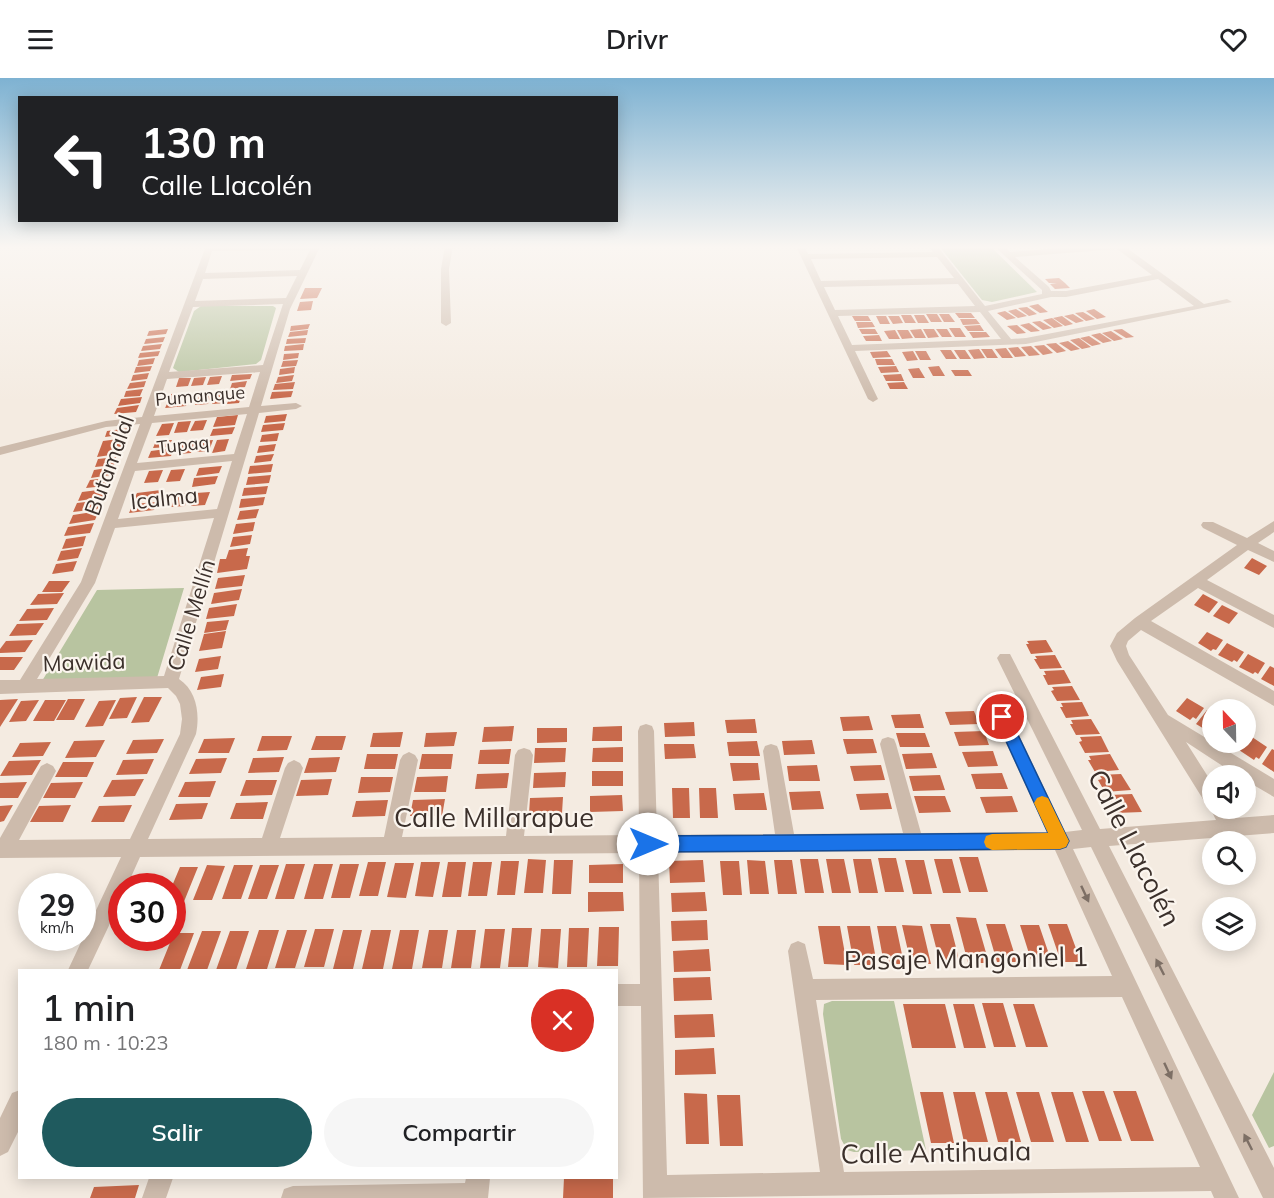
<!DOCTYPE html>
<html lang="es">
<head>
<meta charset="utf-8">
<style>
  :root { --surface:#fff; --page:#f6f6f6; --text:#202124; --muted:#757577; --accent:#1f5a5e }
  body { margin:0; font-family:Mulish,sans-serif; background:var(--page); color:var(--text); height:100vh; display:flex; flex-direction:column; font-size:22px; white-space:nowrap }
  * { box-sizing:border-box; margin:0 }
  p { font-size:20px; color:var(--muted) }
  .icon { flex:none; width:33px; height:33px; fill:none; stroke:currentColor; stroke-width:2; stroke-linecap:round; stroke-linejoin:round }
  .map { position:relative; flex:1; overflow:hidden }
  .details { position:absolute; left:18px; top:891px; width:600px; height:210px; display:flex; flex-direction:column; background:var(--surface); border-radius:0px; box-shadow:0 3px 15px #0003 }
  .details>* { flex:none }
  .guide { position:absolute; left:18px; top:18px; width:600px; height:126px; border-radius:0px; box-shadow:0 3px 15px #0003; background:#202124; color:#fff; overflow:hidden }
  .needle { width:39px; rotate:338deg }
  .buttons { position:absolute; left:1202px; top:621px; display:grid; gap:12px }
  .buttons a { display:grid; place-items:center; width:54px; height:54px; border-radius:50%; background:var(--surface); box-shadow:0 3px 15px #0003; font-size:30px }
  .speed { position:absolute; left:18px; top:795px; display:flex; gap:12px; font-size:30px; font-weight:700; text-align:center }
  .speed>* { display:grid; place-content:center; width:78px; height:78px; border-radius:50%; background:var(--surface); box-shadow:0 3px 15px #0003; line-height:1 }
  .speed small { font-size:15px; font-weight:400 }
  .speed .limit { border:9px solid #d22; background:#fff; color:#111 }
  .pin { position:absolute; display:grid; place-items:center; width:51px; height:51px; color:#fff; margin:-26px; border:3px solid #fff; border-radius:50%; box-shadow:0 2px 6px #0007 }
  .me { position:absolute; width:66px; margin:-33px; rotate:90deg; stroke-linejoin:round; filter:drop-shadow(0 0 4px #0008) }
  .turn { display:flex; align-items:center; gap:21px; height:126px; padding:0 24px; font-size:27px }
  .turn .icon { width:78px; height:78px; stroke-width:2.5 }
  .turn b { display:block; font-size:42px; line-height:51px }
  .round { display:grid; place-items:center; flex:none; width:63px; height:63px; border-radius:32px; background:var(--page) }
  .summary { display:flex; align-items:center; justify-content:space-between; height:102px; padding:0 24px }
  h1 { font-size:36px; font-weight:600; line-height:45px }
  .primary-button { display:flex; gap:12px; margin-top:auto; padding:12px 24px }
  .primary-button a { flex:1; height:69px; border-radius:36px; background:var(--accent); color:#fff; font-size:24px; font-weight:600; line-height:69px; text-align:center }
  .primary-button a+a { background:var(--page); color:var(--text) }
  header { display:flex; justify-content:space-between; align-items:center; height:78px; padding:0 24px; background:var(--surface); font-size:27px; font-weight:600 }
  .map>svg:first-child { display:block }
</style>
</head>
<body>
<header><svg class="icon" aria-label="menu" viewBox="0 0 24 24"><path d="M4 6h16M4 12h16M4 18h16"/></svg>Drivr<svg class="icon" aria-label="heart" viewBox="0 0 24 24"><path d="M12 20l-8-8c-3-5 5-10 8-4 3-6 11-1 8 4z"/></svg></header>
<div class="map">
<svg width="1274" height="1120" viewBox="0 0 1274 1120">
  <rect width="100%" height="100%" fill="#f4ebe1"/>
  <path fill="#b8c4a0" d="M939,168H990L1037,214L992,224L982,222Z
    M201,228H273L276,230L261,282L256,286L179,294L173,290L194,233Z
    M184,510L157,600L42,603L97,512Z
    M832,923H894L926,1072L854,1074L847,1072L841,1061L823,936L824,926Z
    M1274,994V1068L1269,1070L1252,1037Z"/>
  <path fill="#c8694b" d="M1059,200L1065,205L1070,210L1055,211L1050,206L1057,205H1049L1045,201Z
    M305,210H322L317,220L300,221Z
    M313,223L311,232L297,233L300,224Z
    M1038,226L1048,234L1040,235L1029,228Z
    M1027,229L1037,236L1029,238L1018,230Z
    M1016,231L1027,238L1018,240L1008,233Z
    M1094,231L1106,239L1097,241L1086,233Z
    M1005,233L1016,240L1007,242L997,235Z
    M1083,234L1095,241L1086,243L1075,235Z
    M955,235H971L975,240H959Z
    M926,236H937L942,244H931Z
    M939,236H949L955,244H944Z
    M1073,236L1084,243L1076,245L1064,238Z
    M901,237H911L916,245H905Z
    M914,237H924L929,245H918Z
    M852,238H868L871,243H855Z
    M876,238H886L890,246H880Z
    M888,238H899L903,245L893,246Z
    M1062,238L1073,246L1065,248L1053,240Z
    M1052,240L1063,248L1054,250L1043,242Z
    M960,241H976L980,246L963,247Z
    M1040,243L1052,250L1043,252L1032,244Z
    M856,244H872L875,249L858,250Z
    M1029,245L1040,253L1031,254L1020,247Z
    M310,246L308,251L290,253L291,248Z
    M980,247L984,253H968L964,248Z
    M1017,247L1026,255L1017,256L1007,248Z
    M949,250H960L966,259H955Z
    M168,251L166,256L147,258L149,253Z
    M859,251H875L878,256H862Z
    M921,251L926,260H915L910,252Z
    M923,251H934L939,259L928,260Z
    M936,251H947L952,259H942Z
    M1122,251L1134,259L1126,260L1113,252Z
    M308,252L307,257L288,259L290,254Z
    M895,252L900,261H889L884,253Z
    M897,252H908L913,260L902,261Z
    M1111,253L1123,261L1114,263L1102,255Z
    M969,254H986L990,259L973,260Z
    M1100,255L1112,263L1103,265L1091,257Z
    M879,257L882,263H866L863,258Z
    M1089,258L1101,266L1092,268L1080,260Z
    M165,259L163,264L144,266L146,261Z
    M306,260L305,265L286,266L287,261Z
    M1079,260L1091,269L1082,271L1070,262Z
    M1068,263L1080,271L1071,273L1059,265Z
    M1056,265L1066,273L1057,275L1046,266Z
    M162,266L160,271L141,273L143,268Z
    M304,266L303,272L284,273L285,268Z
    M1044,267L1053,275L1043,277L1034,268Z
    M1031,268L1040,277L1029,278L1021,269Z
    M1018,269L1026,278L1015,279L1008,270Z
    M1006,270L1013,280H1002L995,271Z
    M979,271L985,280L974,281L968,272Z
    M981,271H992L998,280H987Z
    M940,272H951L957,281H946Z
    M954,272H965L971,281H960Z
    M160,273L158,278L138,280L140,275Z
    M887,273L891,279L873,280L870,274Z
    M913,273L918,282L907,283L902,274Z
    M915,273H926L931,282H920Z
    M299,275L298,280L283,282L284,276Z
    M155,280L153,286L137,288L139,282Z
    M875,281H892L895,287H877Z
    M298,282L296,288L281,289L283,283Z
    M152,288L150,293L134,295L136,289Z
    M896,288L899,294L881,295L878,289Z
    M939,288L945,298H933L928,289Z
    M295,289L294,295L279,297L280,291Z
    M919,290L925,300H913L908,291Z
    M951,292H968L972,298H955Z
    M149,295L147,301L131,303L133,297Z
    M252,296L250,301L230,303L232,297Z
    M901,296L904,303H886L883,297Z
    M294,297L292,303L276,305L278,299Z
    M222,298L219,306L207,307L210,299Z
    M206,299L203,307L191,308L194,300Z
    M179,300H191L188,308L176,309Z
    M146,303L144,309L127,311L130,305Z
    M247,303L245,309L230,311L232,305Z
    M295,304L293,311L273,312L275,306Z
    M904,304L908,311H890L887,305Z
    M143,311L140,318L124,319L126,313Z
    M243,313L239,325L227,326L231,314Z
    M293,313L291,319L270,321L272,314Z
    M187,315L185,321L169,322L171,316Z
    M227,316L224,325L212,326L215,317Z
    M211,317L208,326L195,327L199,318Z
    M142,319L140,325L118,328L121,321Z
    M189,322L186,328L165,330L168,324Z
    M139,327L136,334L114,336L117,330Z
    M287,336L285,343L264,345L266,338Z
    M238,337L235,347L213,349L217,339Z
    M207,342L203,352L190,353L195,343Z
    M191,343L187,354L174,355L178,344Z
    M174,345L169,357L156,358L162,346Z
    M285,345L283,352L261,354L263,347Z
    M235,349L232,356L210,358L213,351Z
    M130,350L127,356L105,359L107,353Z
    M279,355L277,363L260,364L262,357Z
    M126,360L117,376L97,379L103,363Z
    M229,361L225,373L212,375L217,362Z
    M172,362L169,369L153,370L156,363Z
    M213,362L209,373L196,374L200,363Z
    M195,364L191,375L178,376L182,365Z
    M276,366L274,373L257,375L259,368Z
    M174,370L171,378L148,380L151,373Z
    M274,376L271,383L254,385L256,378Z
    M116,379L114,387L95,389L98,381Z
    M273,386L271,394L248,396L250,388Z
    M222,388L219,395L196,398L199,390Z
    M113,389L110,397L91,400L94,392Z
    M185,391L180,403L166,404L171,392Z
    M163,392L158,404L144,405L149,393Z
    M271,397L269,405L246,407L248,399Z
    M218,398L215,406L192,409L194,400Z
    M108,400L105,408L86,410L90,402Z
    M268,408L266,416L242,418L244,410Z
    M106,411L103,419L78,423L82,414Z
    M161,412L158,420L133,423L137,415Z
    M210,414L205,427L191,428L196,415Z
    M190,415L185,428L171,429L176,416Z
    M265,419L263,427L239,430L241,421Z
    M102,422L98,431L73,434L77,425Z
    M157,424L154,432L129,435L133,426Z
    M259,431L256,440L237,442L240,433Z
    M99,433L95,442L69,446L73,437Z
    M255,444L253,453L233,456L236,446Z
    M94,445L90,455L64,458L68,449Z
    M252,457L250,466L230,469L233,459Z
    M86,458L83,468L62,471L66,461Z
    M82,470L78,480L57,483L61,473Z
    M248,470L246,478H250L247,491L217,495L220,481H226L229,472Z
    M1252,480L1267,488L1259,497L1244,490Z
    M77,483L73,493L52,496L56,486Z
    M245,497L242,508L215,511L218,500Z
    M49,503H70L62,514H42Z
    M242,511L239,522L211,526L214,515Z
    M64,515L57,526L30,527L38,516Z
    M1203,516L1218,524L1209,535L1194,527Z
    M237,526L234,538L206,541L209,530Z
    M1222,527L1238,535L1229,546L1213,538Z
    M54,530L47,542L19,543L27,531Z
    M229,542L226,552L204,555L207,544Z
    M44,545L36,557L9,558L17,546Z
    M226,553L222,570L199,573L204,556Z
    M1207,554L1223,562L1216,572L1213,571L1211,573L1198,565Z
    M33,562L25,574L0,575V571L6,563Z
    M1046,562L1053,574L1031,576L1026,566H1029L1027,563Z
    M1227,565L1244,574L1237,584L1234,582L1232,584L1218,577Z
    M1248,576L1265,585L1258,596L1255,594L1253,596L1239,589Z
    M1055,577L1062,590L1040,591L1034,581H1037L1035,578Z
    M221,578L218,591L195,594L199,581Z
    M0,579H23L14,592H0Z
    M1270,588L1274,590V608L1261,601Z
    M1064,592L1071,605L1048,607L1043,597H1046L1044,593Z
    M224,596L221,609L197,612L201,599Z
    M1072,608L1080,622L1057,623L1051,613L1054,612L1052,609Z
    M137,619L127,640L109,641L120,620Z
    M144,619H162L149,644L131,645Z
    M1187,620L1204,630L1196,641L1193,639L1190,642L1176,633Z
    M18,621L0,649V622Z
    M68,621H85L74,642H56Z
    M39,622L26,643L9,644L21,623Z
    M45,622H66L54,643H33Z
    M116,622L103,648L85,649L99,623Z
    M1082,624L1089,638L1066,640L1060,629H1063L1061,625Z
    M1207,632L1212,635L1211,655L1196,646Z
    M974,633L979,646L950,647L945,634Z
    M920,636L924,650H895L891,637Z
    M869,638L873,652L843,653L840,639Z
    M755,641L757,655H727L725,642Z
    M1091,641L1100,656L1076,657L1070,646H1073L1071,642Z
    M694,644L695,658L665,659L664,645Z
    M514,648L512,663L482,664L484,649Z
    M622,648V663H592L593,649Z
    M537,650H567V664L537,665Z
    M984,653L989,667L959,668L954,654Z
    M403,654L400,669H370L373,655Z
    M457,654L454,668L424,669L426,655Z
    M896,655H925L930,669H900Z
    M1249,657L1267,669L1259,681L1256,679L1254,682L1239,672Z
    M262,658H292L287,672L257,673Z
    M316,658H346L342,672H311Z
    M1101,658L1109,674L1085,675L1079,664L1082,663L1080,659Z
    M235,660L229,675H198L204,661Z
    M164,661L157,675L126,676L133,662Z
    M843,661H873L877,675L847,676Z
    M105,662L96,679L65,680L74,663Z
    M812,662L815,676L784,677L782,663Z
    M757,663L760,678H729L727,664Z
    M51,664L43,678L12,679L20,665Z
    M664,666H694L696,680L665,681Z
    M623,669V684H592L593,670Z
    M535,670H566L565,684L534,685Z
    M511,671L509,686H478L480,672Z
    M1272,671L1274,672V694L1262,686Z
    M993,673L998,688L968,689L962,674Z
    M932,675L937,690L906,691L902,676Z
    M367,676H398L395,691H364Z
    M422,676H453L451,691H419Z
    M1110,676L1119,692L1095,694L1088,682H1091L1089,678Z
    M284,679L279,694L248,695L253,680Z
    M340,679L336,694L304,695L309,680Z
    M227,680L221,695L189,696L196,681Z
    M154,681L147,696L116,697L123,682Z
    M41,682L32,697L0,698L9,683Z
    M63,684H94L87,699H55Z
    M730,685H758L760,702L733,703Z
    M817,687L820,703H789L787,688Z
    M881,687L885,702L854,703L850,688Z
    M592,693H623V708H592Z
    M566,694L565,709L533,710L534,695Z
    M509,695L507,710L475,711L477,696Z
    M1002,695L1008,711H976L971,696Z
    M1121,696L1131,712L1105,714L1098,702L1102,701L1099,697Z
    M940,697L945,712L913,713L909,698Z
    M448,698L446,714H414L417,699Z
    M361,699H393L390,714L358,715Z
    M144,701L135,718L103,719L112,702Z
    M332,701L328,717L296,718L301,702Z
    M246,702H277L272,717L240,718Z
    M216,703L210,719H178L185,704Z
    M27,704L18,720H0V705Z
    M83,704L75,720H43L51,705Z
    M672,710H689L690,740H673Z
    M699,710H716L718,740H700Z
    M820,713L824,731L792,732L789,714Z
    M764,715L767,732H735L733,716Z
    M888,715L892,731L860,732L856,716Z
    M1132,716L1142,734L1116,735L1109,722H1112L1110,717Z
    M622,717L623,733L590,734V718Z
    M914,718H945L951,734L919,735Z
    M1012,718L1018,734L986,735L980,719Z
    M563,719L562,735L529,736L530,720Z
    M445,721L442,738H410L413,722Z
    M388,722L385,738L352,739L356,723Z
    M268,724L263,741H230L236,725Z
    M208,725L202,741L169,742L176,726Z
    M13,727L4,743L0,744V728Z
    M71,727L63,744H30L39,728Z
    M132,727L124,744H91L99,728Z
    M959,779H978L988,814H969Z
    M878,780H896L904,814H885Z
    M528,781L546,782L543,815H524Z
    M800,781H818L824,815H805Z
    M826,781H844L851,815H832Z
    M853,781H871L878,815H859Z
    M934,781H952L961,815H943Z
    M554,782H573L571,816H552Z
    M703,782L705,804L670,805L669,783Z
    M747,782L765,783L769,816H750Z
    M774,782H792L797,816H778Z
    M905,782H924L932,816H913Z
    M501,783H519L515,817H497Z
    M720,783H739L742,817H723Z
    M368,784H386L378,818H359Z
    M421,784H440L433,819L415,818Z
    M448,784H466L461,819H442Z
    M473,784H492L487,818H468Z
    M395,785H414L406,820L387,819Z
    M286,786H305L294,821H275Z
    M314,786H333L323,821H304Z
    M340,786H359L350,820H331Z
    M623,786V805H589V787Z
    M207,787L225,788L212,822H193Z
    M234,787H253L241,821H222Z
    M260,787H279L267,821H248Z
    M180,789H198L183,826H172V808Z
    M588,814H623L624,833L588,834Z
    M705,814L707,833L672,834L671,815Z
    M956,839L976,840L989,885H968Z
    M707,842L708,862L672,863L671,843Z
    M930,846H950L960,885H940Z
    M986,846H1005L1017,884H997Z
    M1048,846H1067L1081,884H1061Z
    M902,847L922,848L931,886H911Z
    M1020,847H1039L1052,885H1032Z
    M818,848H840L847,887L824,886Z
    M847,848H870L877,887H854Z
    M877,848H896L904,886H884Z
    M599,849H619L618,888H597Z
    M512,850H532L528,889H508Z
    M569,850H589L587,889H567Z
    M315,851H334L324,889H304Z
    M485,851H505L500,890H480Z
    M541,851H561L558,890L538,889Z
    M259,852H279L267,891H246Z
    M287,852H307L295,890H275Z
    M343,852H362L353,891H333Z
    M371,852H391L383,891H362Z
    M400,852H419L412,891H392Z
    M429,852H448L442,890H422Z
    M457,852H476L471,890H451Z
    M202,853H221L207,892H187Z
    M230,853H249L236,892H216Z
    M174,855H194L180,892H159Z
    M709,871L711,893L674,894L673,873Z
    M710,899L712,922L674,923L673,900Z
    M982,925H1003L1016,969H994Z
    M903,926H945L956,970H912Z
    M953,926H974L986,970H964Z
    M1013,926H1034L1048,969H1026Z
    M713,936L715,959L675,960L674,937Z
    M714,970L716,996L675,997V972Z
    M1082,1013H1104L1122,1063H1099Z
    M1113,1013H1136L1154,1063H1131Z
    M920,1014H943L954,1065H931Z
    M953,1014H975L988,1064H964Z
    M985,1014H1007L1021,1064H998Z
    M1016,1014H1039L1054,1064H1031Z
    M1051,1014H1073L1089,1064H1066Z
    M684,1015L707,1016L709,1066H686Z
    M717,1017H740L743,1068H720Z
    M564,1100H613V1120H563Z
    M139,1107L135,1120H90L94,1109Z"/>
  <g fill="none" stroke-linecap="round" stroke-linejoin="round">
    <path fill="#cdbbac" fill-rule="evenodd" d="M206,168L320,169L290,231L261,328L296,325L302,328L296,331L259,335L179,601C197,613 200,636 196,656L148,761L262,760L285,690L288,685L294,682L300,685L303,690L280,760L384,759L400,682L403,677L409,674L415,677L418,682L402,759L506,758L515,677L518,672L524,670L530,672L533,677L524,758L639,757L638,653L640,648L646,646L652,648L654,653L657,757L775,756L763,673L765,668L771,666L777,668L779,673L794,756L903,755L880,666L882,661L888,659L894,661L896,666L921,755L1047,754L994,639L996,634L1002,632L1008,634L1065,754L1082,752L997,580L1000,576H1010L1100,751L1216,742L1210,730L1211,728L1206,726L1117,583L1110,568L1117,555L1135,540L1237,467L1203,450L1201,447L1203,444H1213L1247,460L1274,443V454L1258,465L1274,473V484L1248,472L1207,502L1274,537V550L1198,510L1151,543L1274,613V628L1141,552L1128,563L1126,568L1129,577L1168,637L1274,701V719L1245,702V698H1238L1186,664L1212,705V730H1229L1236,740L1274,737V755L1109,768L1274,1090V1120H1263L1091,769L1073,771L1239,1120H1214L1211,1113L643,1120L641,928H616V906H640L639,775L140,779L127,808H122V820L88,892H68L121,779L0,780V760L41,688L47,685L53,688L56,693L19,762L130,761L180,656L182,641L180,626L176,618L168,610L0,616V602H20L81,504L140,346L106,349L0,377V369L106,343L142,339ZM310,172L300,192L205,195L212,173ZM297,198L286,220L195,223L203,201ZM283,226L263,287L169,294L193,229ZM260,294L249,329L154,338L167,301ZM247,336L234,376L137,385L152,345ZM232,383L217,431L118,441L135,393ZM214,440L164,598L37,601L95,505L115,450ZM1055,772L1112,898L813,901L805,866L798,863L791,866L788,873L820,1094L667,1097L658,775ZM1122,919L1200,1089L844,1094L816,922Z
      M445,168H453L449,191L451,245L446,248L441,245V191Z
      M796,168H804L808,176L933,174L929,168H937L985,228L1042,216V212L994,168H1003L1010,174L1088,168H1124L1204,226L1227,221L1232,224L1026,266L855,273L878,321L873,324L868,321ZM1117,171L1152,197L1066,213H1051L1049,209L1015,179ZM937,179L954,200L821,203L811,181ZM1158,201L1194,228L1026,260L1011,261L988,233L1051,219H1066ZM958,206L975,228L835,232L824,209ZM980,234L1001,261L852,267L838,238Z
      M20,1012V1050L8,1074L0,1078V1040L12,1015Z
      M149,1100H173L166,1120H142Z
      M466,1100H490L488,1120H281L284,1111L293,1108L465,1105Z"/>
  </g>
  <defs><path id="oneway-solid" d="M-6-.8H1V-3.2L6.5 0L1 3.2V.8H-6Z" transform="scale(1.5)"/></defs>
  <g fill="#7d6f65">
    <use href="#oneway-solid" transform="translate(1085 816) rotate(65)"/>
    <use href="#oneway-solid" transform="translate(1160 889) rotate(-117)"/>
    <use href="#oneway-solid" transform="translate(1168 993) rotate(65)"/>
    <use href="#oneway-solid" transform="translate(1248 1064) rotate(-117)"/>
  </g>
  <linearGradient id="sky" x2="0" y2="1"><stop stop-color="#7eb2d2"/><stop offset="0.52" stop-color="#faf6f2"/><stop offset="1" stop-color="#faf6f2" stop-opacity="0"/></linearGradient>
  <rect width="1274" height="325" fill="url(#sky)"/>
  <path fill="#1a73e8" stroke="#114b97" stroke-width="1.5" d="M1002,632L1007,634L1066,757L1069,763L1066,769L1060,771L648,774L642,772L640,766L642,760L648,758L1048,755L995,639L997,634Z"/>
  <path fill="#f59e0b" d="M1042,718L1048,720L1066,757L1069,763L1066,769L1060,771L992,772L986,769L984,764L986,758L992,756L1048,755L1034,725L1037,720Z"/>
  <g text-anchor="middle" stroke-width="4.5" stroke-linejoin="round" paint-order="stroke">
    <g font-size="18" fill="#3b302b" stroke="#fbf5ee">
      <text transform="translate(200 318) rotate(-5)" y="6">Pumanque</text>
      <text transform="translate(183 367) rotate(-6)" y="6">Tupaq</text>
    </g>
    <g font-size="22" fill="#3b302b" stroke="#fbf5ee">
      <text transform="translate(109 387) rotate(-70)" y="8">Butamalal</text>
      <text transform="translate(164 420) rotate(-6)" y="8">Icalma</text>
      <text transform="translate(191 537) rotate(-73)" y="8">Calle Mellín</text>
      <text transform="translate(84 584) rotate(-2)" y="8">Mawida</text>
    </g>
    <g font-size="27" fill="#3b302b" stroke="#fbf5ee">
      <text x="494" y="749">Calle Millarapue</text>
      <text transform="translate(1134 770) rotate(63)" y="9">Calle Llacolén</text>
      <text transform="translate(966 881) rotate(-1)" y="9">Pasaje Mangoniel 1</text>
      <text transform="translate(936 1075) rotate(-1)" y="9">Calle Antihuala</text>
    </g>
  </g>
</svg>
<div class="buttons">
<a><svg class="needle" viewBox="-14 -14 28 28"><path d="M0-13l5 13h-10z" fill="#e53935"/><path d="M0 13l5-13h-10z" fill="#757577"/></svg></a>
<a><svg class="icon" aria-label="sound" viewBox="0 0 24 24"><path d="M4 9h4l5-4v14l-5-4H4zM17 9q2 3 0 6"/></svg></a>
<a><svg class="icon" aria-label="search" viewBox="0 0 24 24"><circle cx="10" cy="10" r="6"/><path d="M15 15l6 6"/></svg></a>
<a><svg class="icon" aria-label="layers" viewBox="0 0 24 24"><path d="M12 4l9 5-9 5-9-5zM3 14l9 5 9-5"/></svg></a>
</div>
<div class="speed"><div>29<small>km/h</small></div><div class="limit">30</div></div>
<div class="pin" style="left:1002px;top:639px;background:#d93025"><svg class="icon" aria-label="arrive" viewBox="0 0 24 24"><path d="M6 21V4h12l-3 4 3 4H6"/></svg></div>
<svg class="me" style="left:648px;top:766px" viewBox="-20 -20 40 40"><circle r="19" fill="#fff"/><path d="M0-13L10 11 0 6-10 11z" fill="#1a73e8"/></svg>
<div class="guide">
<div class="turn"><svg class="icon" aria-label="left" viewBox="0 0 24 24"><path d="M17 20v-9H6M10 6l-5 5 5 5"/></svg><div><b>130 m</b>Calle Llacolén</div></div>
</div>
<section class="details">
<div class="summary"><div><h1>1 min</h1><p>180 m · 10:23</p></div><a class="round" style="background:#d93025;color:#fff"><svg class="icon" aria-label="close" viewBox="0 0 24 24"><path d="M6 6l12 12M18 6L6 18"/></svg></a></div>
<div class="primary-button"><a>Salir</a><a>Compartir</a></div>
</section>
</div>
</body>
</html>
